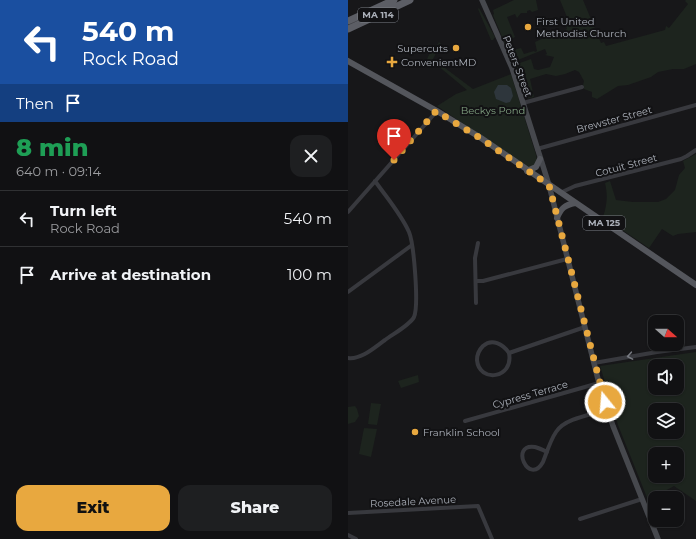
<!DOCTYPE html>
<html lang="en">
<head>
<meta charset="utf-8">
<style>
  :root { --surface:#111113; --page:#1e1f21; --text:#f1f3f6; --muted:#9c9da0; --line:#303133; --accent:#e8a83f }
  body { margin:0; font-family:Montserrat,sans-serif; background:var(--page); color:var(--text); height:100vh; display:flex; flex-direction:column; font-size:15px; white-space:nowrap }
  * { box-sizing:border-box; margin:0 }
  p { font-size:13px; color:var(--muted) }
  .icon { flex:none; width:22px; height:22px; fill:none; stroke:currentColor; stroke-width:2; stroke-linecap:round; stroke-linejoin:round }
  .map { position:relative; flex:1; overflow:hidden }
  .details { display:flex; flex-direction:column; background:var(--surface); width:348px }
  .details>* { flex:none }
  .top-card { background:#1a4fa0; color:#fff; overflow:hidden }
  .needle { width:26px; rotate:111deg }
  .fabs { position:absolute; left:300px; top:315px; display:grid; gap:8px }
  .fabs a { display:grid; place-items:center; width:36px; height:36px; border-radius:8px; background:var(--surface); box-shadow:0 1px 3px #0004,0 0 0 1px var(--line); font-size:20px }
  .pin { position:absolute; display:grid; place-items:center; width:34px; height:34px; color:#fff; margin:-41px -17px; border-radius:50% 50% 50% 0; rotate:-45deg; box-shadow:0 0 4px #0007 }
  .pin .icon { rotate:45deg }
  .me { position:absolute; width:44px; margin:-22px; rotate:343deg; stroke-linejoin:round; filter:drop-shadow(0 0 3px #0008) }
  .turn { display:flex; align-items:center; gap:14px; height:84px; padding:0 16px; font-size:18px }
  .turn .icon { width:52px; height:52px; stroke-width:2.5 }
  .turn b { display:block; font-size:28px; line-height:34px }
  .then { display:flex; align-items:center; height:38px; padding:0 16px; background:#0003; gap:8px; font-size:15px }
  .round { display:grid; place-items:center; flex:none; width:42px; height:42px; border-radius:12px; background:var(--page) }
  .headline { display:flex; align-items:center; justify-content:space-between; height:68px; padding:0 16px }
  h1 { font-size:24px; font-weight:800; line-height:30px; color:#1e9e55 }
  .cta { display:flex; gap:8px; margin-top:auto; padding:8px 16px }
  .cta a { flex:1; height:46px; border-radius:12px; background:var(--accent); color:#111; font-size:16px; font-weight:800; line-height:46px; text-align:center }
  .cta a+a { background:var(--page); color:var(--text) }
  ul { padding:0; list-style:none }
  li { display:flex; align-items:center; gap:12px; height:56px; padding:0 16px; border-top:1px solid var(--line) }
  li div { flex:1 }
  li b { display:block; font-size:15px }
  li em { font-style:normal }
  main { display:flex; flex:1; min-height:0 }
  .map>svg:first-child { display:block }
</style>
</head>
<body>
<main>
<section class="details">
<div class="top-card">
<div class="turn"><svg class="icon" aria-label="left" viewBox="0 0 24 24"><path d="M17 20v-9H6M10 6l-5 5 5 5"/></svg><div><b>540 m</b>Rock Road</div></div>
<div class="then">Then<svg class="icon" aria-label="arrive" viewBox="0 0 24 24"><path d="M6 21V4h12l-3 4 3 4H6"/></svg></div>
</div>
<div class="headline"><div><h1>8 min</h1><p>640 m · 09:14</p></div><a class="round"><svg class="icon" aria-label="close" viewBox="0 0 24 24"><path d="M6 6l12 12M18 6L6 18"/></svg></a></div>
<ul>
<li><svg class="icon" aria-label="left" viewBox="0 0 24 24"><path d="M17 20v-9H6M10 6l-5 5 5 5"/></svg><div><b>Turn left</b><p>Rock Road</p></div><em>540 m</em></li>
<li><svg class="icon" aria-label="arrive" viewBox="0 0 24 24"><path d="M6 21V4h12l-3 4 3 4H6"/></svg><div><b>Arrive at destination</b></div><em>100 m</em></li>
</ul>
<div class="cta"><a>Exit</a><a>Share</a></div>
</section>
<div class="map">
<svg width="348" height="539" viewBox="0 0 348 539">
  <rect width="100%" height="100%" fill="#171719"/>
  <path fill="#1d241e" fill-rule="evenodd" d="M166,0H188L190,10L184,12L182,10L179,11V13H173L169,18L167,14L159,17L167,37L161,40V43L158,44H157L145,15L146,14L145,10Z
    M212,0H235L253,43L256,42L258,46L317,30L318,26L321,28L340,4L337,1L338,0H348V64L336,69H325L310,72L303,77L280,85L270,86L249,99L244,97V92L236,89L235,85L236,81L231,72L227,70L217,74L208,76L198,74L182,79L186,97L178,99C169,93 169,75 166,65L183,59L186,69L190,70L202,67L206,57L197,55L199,54L197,49L165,62L161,50L163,48L165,50L173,48L176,54L186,51L187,52L189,51L187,42L196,38V35L200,33L202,37L219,29L218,25L221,22Z
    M131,8L147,37L145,40H143L130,9Z
    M91,42L93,44L85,59L125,89L163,74L188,155L189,161L186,166L181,167L178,166L89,106L108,94L119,90L83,60H79C81,52 87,49 91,42Z
    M348,154V232L330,234L325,236L314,229L301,248L255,217C259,205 260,195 257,183L262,181L268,200L285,202H310L318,199L327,190L331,175L337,168L335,161Z
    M348,352V501L326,486L300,500L270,425L252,366ZM307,366H329V388H307ZM307,410H329V432H307ZM307,454H329V476H307Z
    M70,375L71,382L53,388L50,381Z
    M23,403L33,404L29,425L20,424Z
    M7,406L9,409L11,416L7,422L0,424V407Z
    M16,428L29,429L23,457L11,454Z"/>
  <path fill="#2e363c" d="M150,85H159L163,88L165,96L162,102L158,103L148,99L146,92Z"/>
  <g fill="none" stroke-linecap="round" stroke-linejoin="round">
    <path stroke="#38393e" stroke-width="4" d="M175,103L234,87
      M189,149L348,105
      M212,193L227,186L333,159L339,156L348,150
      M0,212L89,111
      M128,281H135L219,259
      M0,292L64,245
      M128,303L127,258L130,243
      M161,353C166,379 131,383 129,360C129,355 131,350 135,346C144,338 155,344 161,353L237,327
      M0,358C13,360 27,347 37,340C45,334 62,325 66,317C71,306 66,244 61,232C53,214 39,198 27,181
      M246,363L309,352L348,347
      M117,421L251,383
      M199,452C195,450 191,448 187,447C161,443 181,487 195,462C199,452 202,441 208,432C217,418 243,415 259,410
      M0,513L130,506L144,539
      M232,519L294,499
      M0,535L8,539"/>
    <path stroke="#46484d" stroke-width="5.5" d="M134,0L164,68L201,185L251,383L265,426L310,539"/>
    <path stroke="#54565c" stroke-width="6" d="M0,61L89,111L133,138L348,285
      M179,171L188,167L192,159
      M209,218C213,208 217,205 227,203"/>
    <path stroke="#5c5e65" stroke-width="7" d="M0,21L46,0
      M0,29L62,0"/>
  </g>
  <defs><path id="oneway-chevron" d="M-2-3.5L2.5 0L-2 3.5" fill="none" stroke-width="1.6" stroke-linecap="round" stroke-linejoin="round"/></defs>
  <use stroke="#777a81" href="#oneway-chevron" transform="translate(282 356) rotate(170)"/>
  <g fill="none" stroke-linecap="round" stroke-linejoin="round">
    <path stroke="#e8a83f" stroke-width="7" stroke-dasharray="0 12.6" d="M46,160L88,111L132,138L201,185L257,402"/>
  </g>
  <g fill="#e8a83f" stroke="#121214" stroke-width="1.5">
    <circle cx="180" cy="27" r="4"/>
    <circle cx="108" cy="48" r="4"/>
    <path d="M42 56h4v4h4v4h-4v4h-4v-4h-4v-4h4z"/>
    <circle cx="67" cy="432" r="4"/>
  </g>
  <g text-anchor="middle" stroke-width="4" stroke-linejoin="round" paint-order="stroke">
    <g fill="#121214" stroke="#7c8087" stroke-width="1">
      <rect x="10" y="8" width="40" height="14" rx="3"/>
      <rect x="235" y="216" width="42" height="14" rx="3"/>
    </g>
    <g font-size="9" font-weight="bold" fill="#aaafb8">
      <text x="30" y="18">MA 114</text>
      <text x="256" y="226">MA 125</text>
    </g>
    <g font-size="10" fill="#aaafb8" stroke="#121214" text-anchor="start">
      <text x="188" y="25">First United<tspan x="188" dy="12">Methodist Church</tspan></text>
      <text x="100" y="52" text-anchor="end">Supercuts</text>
      <text x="53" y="66">ConvenientMD</text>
      <text x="75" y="436">Franklin School</text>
    </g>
    <g font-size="10" fill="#aaafb8" stroke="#121214">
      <text transform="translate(170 66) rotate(69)" y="4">Peters Street</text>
      <text transform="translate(266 119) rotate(-15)" y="4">Brewster Street</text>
      <text transform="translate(278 165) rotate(-15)" y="4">Cotuit Street</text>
      <text transform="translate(182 394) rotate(-16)" y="4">Cypress Terrace</text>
      <text transform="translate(65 501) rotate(-3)" y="4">Rosedale Avenue</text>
    </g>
    <g font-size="10" fill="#82a282" stroke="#121214">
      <text x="145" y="114">Beckys Pond</text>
    </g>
  </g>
</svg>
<div class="fabs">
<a><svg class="needle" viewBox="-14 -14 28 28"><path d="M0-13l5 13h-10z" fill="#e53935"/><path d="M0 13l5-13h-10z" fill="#9c9da0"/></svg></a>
<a><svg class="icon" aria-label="sound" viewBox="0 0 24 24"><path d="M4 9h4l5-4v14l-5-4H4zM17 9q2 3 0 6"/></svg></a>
<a><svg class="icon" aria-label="layers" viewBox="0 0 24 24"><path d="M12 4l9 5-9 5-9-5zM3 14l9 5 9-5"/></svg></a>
<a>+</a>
<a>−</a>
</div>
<div class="pin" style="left:46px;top:160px;background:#d93025"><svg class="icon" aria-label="arrive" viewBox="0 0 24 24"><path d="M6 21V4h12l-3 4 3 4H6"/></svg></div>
<svg class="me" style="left:257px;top:402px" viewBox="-20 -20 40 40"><circle r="17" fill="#e8a83f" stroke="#fff" stroke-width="3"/><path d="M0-11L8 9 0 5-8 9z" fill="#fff"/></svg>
</div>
</main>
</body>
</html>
